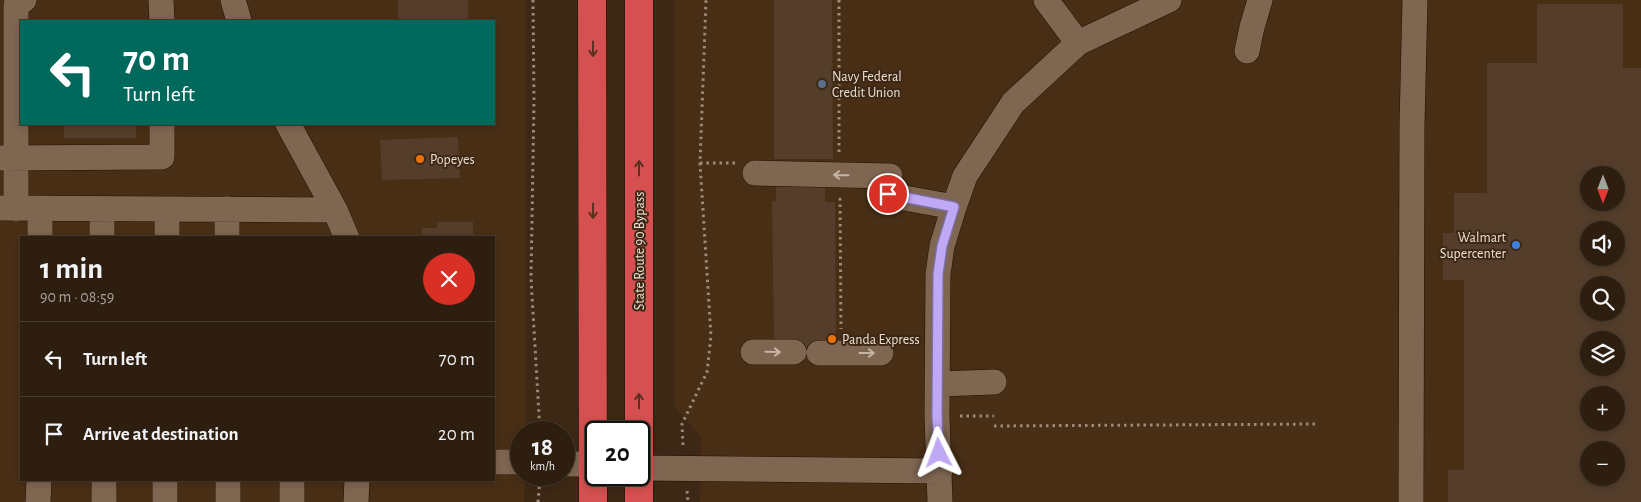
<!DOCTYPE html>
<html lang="en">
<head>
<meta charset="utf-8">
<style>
  :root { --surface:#2d1e0f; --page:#392b1d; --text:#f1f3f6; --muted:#a7a29e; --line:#483c2f }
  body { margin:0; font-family:"Alegreya Sans",sans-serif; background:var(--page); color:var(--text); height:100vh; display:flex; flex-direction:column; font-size:19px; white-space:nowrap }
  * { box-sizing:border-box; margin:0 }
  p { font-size:16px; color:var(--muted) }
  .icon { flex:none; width:28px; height:28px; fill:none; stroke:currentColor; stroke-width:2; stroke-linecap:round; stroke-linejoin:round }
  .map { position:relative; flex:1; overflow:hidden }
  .sheet { position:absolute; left:20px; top:236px; width:475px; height:245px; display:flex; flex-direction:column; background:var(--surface); border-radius:0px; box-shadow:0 2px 8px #0003,0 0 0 1px var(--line) }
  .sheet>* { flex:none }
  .top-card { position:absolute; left:20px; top:20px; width:475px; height:105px; border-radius:0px; box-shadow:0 2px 8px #0003,0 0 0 1px var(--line); background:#00695c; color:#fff; overflow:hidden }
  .needle { width:32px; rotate:180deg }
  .fabs { position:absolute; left:1580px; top:166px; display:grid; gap:10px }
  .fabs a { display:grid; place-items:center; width:45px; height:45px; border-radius:50%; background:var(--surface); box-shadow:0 2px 8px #0003,0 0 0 1px var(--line); font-size:25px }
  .speed { position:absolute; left:510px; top:421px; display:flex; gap:10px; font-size:25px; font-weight:700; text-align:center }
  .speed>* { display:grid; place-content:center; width:65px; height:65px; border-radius:50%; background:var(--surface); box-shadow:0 2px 8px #0003,0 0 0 1px var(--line); line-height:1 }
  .speed small { font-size:12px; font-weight:400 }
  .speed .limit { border:2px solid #111; border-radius:8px; background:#fff; color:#111 }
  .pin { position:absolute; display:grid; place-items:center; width:42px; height:42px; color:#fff; margin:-21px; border:2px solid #fff; border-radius:50%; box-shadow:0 1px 5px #0007 }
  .me { position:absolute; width:55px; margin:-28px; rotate:357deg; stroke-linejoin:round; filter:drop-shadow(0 0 4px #0008) }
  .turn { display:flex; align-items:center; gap:18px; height:105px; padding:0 20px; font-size:22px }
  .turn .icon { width:65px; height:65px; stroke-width:2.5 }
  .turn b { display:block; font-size:35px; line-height:42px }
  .round { display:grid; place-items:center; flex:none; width:52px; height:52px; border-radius:26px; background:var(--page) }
  .headline { display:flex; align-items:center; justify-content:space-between; height:85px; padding:0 20px }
  h1 { font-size:30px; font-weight:600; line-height:38px }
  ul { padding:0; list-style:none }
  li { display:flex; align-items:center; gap:15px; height:75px; padding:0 20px; border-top:1px solid var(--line) }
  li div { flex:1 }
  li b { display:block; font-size:19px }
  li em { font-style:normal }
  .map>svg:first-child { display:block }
</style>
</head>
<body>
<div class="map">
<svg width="1641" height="502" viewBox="0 0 1641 502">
  <rect width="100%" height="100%" fill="#3c2814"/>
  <path fill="#482e15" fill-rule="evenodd" d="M0,0H526V420L525,432H521V475H525L524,502H0ZM21,21H494V124H21ZM21,238H494V480H21Z
    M674,0H1641V502H700L701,438L674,405ZM1589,175H1616V202H1589ZM1589,230H1616V258H1589ZM1589,285H1616V312H1589ZM1589,340H1616V368H1589ZM1589,395H1616V422H1589ZM1589,450H1616V478H1589Z"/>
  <path fill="#543e2b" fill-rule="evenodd" d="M398,0H468V21H398Z
    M774,0H832L833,159H774Z
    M1537,4H1623V68H1641V502H1448V470H1464V280H1443V233H1454V193H1487V63H1537ZM1589,175H1616V202H1589ZM1589,230H1616V258H1589ZM1589,285H1616V312H1589ZM1589,340H1616V368H1589ZM1589,395H1616V422H1589ZM1589,450H1616V478H1589Z
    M64,124H136V138H64Z
    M458,137L460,178L382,180L380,140Z
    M825,186V202H835L836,347L819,359H794L774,341L772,201H776V187Z
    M437,222H473V238H422V228H437Z"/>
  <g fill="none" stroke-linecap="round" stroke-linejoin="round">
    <g stroke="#231000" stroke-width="26">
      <path id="minor" d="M161,0L162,21
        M233,0L239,21
        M1046,0L1078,43
        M1247,51L1252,27L1260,0
        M288,124L335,210L347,238
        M0,158L162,157V124
        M755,173L890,176
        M888,195L954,207
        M0,208L335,210
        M16,209V5L24,0
        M102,209V238
        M227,209V238
        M40,238V208
        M167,238V209
        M753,352H794
        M819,353H881
        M938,384L994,382
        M494,462H521
        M564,464H593
        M640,468L940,471
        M104,480V502
        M228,480V502
        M38,502L39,480
        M165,502V480
        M292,502V480
        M356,502L357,480
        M940,502L937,416L938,274L942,246L954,207L965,176L1013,103L1078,43L1169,0
        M1411,502L1412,125L1415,0"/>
    </g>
    <g stroke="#231000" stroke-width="29">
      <path id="highway" d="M592,0L593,502
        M639,0V502"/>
    </g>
    <path stroke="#9c8b7b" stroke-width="3" stroke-dasharray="2.5 4" stroke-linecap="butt" d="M533,0L534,101L531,278L540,432
      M839,0V152
      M700,163H735
      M840,198L841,329
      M960,416H994
      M994,426L1318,424
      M683,445L682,424L707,372L711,336L700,163L706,0
      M687,491L688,502
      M538,502L540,478"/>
    <use href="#minor" stroke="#7e6651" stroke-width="25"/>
    <use href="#highway" stroke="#d55050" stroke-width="28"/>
  </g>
  <defs><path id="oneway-shaft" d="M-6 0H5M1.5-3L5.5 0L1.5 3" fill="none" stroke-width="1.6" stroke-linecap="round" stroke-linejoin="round" transform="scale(1.25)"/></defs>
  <g stroke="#5b3020">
    <use href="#oneway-shaft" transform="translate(593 49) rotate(90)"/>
    <use href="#oneway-shaft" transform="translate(639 168) rotate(-90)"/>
    <use href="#oneway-shaft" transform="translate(593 211) rotate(90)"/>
    <use href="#oneway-shaft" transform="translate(639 401) rotate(-90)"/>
  </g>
  <g stroke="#c6b5a6">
    <use href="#oneway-shaft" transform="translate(841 175) rotate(-179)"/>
    <use href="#oneway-shaft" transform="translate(773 352) rotate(1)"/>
    <use href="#oneway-shaft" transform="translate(867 353)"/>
  </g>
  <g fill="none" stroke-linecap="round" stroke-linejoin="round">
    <g stroke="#7c6d9f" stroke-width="12">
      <path id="route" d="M888,194L954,207L942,246L938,274L937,416L939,453"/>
    </g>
    <use href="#route" stroke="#bfa8f4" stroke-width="9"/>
  </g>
  <circle fill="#5c6f8a" stroke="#3c2814" stroke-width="2" cx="822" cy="84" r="5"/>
  <g fill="#e8710a" stroke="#3c2814" stroke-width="2">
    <circle cx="420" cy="159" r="5"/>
    <circle cx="832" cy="339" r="5"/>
  </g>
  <circle fill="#3f7fe0" stroke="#3c2814" stroke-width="2" cx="1516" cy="245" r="5"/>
  <g text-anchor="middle" stroke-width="4" stroke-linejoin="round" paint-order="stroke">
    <g font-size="14" fill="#eddfd3" stroke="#3c2814" text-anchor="start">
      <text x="832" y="81">Navy Federal<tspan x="832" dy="16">Credit Union</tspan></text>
      <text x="430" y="164">Popeyes</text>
      <text x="1506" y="242" text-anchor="end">Walmart<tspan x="1506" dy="16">Supercenter</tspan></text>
      <text x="842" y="344">Panda Express</text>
    </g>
    <g font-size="14" fill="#eddfd3" stroke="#3c2814">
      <text transform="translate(639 251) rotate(-90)" y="5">State Route 90 Bypass</text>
    </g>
  </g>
</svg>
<div class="fabs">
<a><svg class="needle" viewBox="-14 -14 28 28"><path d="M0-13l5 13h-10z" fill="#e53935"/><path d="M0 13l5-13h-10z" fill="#a7a29e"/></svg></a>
<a><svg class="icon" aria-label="sound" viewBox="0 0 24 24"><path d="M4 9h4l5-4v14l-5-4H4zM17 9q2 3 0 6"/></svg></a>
<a><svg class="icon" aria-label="search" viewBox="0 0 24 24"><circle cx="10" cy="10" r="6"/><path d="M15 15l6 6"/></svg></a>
<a><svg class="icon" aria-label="layers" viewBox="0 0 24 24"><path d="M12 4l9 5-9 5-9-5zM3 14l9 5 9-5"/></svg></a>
<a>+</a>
<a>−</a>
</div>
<div class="speed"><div>18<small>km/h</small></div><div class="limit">20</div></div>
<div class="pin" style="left:888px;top:194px;background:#d93025"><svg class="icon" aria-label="arrive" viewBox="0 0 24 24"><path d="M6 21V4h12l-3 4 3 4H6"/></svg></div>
<svg class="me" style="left:939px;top:453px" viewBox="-20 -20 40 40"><path d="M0-17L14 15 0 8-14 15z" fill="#bfa8f4" stroke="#fff" stroke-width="4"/></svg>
<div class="top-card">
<div class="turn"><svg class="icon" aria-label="left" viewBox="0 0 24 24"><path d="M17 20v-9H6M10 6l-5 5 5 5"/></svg><div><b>70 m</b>Turn left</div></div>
</div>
<section class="sheet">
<div class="headline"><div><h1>1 min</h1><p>90 m · 08:59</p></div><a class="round" style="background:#d93025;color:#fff"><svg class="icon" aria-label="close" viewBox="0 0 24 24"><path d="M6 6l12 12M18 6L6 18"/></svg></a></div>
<ul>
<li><svg class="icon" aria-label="left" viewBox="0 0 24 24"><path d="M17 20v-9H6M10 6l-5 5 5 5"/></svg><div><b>Turn left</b></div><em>70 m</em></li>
<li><svg class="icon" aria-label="arrive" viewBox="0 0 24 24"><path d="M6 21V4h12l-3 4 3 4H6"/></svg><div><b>Arrive at destination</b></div><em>20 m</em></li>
</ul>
</section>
</div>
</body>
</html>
